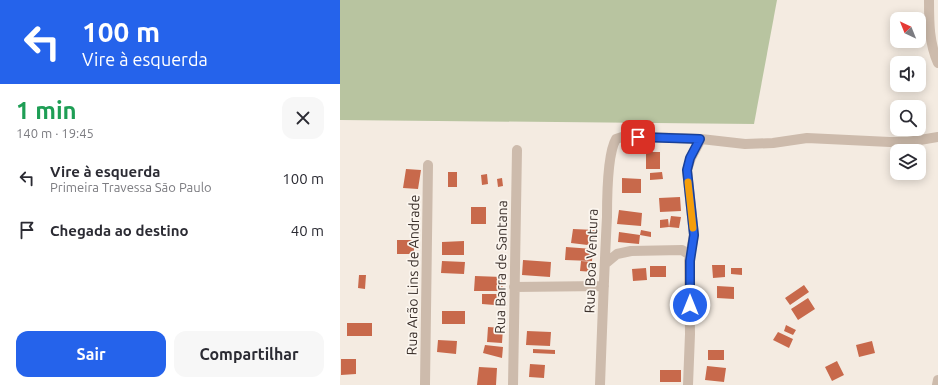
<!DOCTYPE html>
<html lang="pt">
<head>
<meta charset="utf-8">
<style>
  :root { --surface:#fff; --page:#f7f7f7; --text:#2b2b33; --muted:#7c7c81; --accent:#2563eb }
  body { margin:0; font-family:Ubuntu,sans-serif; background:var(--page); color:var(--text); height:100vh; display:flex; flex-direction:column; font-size:15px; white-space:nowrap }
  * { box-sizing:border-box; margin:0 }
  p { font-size:13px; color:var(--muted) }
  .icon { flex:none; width:22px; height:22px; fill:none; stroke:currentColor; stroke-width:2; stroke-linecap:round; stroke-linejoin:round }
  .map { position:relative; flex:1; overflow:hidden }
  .drawer { display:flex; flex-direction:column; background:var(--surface); width:340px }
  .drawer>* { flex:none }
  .banner { background:#2563eb; color:#fff; overflow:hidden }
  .needle { width:26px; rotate:317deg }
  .fabs { position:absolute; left:550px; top:12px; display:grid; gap:8px }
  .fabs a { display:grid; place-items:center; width:36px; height:36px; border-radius:8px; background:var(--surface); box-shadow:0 2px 10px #0003; font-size:20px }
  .pin { position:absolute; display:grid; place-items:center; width:34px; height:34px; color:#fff; margin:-17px; border-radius:8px; box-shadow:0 2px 6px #0006 }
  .me { position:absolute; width:44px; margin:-22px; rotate:0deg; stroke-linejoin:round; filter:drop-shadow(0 0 3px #0008) }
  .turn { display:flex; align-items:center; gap:14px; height:84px; padding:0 16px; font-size:18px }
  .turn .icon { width:52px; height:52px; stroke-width:2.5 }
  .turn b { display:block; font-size:28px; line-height:34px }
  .round { display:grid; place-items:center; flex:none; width:42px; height:42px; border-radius:12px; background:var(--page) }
  .head { display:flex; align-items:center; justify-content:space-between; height:68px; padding:0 16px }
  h1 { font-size:24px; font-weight:700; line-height:30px; color:#1e9e55 }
  .button { display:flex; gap:8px; margin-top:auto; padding:8px 16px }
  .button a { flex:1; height:46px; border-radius:12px; background:var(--accent); color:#fff; font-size:16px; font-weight:700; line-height:46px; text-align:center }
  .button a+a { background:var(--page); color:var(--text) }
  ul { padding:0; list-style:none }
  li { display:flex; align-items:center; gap:12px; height:52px; padding:0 16px }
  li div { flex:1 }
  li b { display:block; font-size:15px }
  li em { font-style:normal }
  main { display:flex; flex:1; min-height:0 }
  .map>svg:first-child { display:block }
</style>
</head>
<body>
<main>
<section class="drawer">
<div class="banner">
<div class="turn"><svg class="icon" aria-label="left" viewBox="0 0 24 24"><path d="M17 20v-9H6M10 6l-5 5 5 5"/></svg><div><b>100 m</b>Vire à esquerda</div></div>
</div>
<div class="head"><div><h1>1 min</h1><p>140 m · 19:45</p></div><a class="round"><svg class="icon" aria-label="close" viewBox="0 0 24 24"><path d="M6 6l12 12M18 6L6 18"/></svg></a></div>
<ul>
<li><svg class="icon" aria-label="left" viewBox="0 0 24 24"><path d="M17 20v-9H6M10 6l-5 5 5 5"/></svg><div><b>Vire à esquerda</b><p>Primeira Travessa São Paulo</p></div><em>100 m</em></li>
<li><svg class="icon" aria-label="arrive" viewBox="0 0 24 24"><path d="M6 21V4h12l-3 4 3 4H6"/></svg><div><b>Chegada ao destino</b></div><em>40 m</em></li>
</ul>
<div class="button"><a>Sair</a><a>Compartilhar</a></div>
</section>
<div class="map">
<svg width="598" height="385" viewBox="0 0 598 385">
  <rect width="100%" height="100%" fill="#f4ebe1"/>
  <path fill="#b8c4a0" d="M0,0H437L414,124L0,120Z"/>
  <path fill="#c8694b" d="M306,152H320V169H306Z
    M66,169L81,170L78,189L63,188Z
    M108,172H117V187H108Z
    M322,172L323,179L310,180V173Z
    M147,174L148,184L142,185L141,175Z
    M162,178L163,186L158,187L157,179Z
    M282,178L301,179V193H282Z
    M340,197L341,211L320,212L319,198Z
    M131,207H146V224H131Z
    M279,210L302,213L301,226L277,224Z
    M331,216L341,217L339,228L329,227Z
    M328,219L329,227L320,228V220Z
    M233,229L255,230L256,246L231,243Z
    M301,230L311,232V237L300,235L299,244L278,242L279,232L300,235Z
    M57,240H74V254H57Z
    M124,241V255H102V242Z
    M226,247L253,249L252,261L225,260Z
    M183,260L211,262L210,277L182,275Z
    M102,261L125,262L124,274L101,273Z
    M241,261L254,262L253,272L240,271Z
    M372,265H385V277L373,278Z
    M310,266H326V277H310Z
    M306,268L307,280L293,281L292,269Z
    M391,268H402V275L391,274Z
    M19,275H26L25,289L18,288Z
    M135,276L162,277L163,291H134Z
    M464,285L469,292L450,305L445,298Z
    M377,286L394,287V299L377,298Z
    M142,294H165L167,306L142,304Z
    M468,298L475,309L458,320L451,309Z
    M102,311H125V324H102Z
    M7,323H32V336H7Z
    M446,325L456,330L453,335L444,331Z
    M148,327L163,328L162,343L147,342Z
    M187,331L211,332L210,346L186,345Z
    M438,332L453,339L449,348L433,340Z
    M98,340L117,341L116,354L97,352Z
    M532,341L535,353L519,357L516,345Z
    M145,345L163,347L162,358L143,353Z
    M193,349L215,350V354L193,353Z
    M368,350H384V360H368Z
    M1,359H16V374L1,375Z
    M497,361L504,375L492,381L485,367Z
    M190,364L205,365L204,378L189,377Z
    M367,366L386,368L384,382L365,380Z
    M139,367L157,368L156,385H137Z
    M320,370H341V382H320Z"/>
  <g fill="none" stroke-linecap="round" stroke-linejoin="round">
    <path stroke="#cdbbac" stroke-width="10" d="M589,0C589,22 589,43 598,63
      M265,264L277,254L291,251L342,250L350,255
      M174,287L264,286
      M85,385L88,165
      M173,385L177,150
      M260,385C262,329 264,273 267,217C267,198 267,154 276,139L285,136L361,139L405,144L433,143L467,138L550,142H568L598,137
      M348,385L350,334L349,261L354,235L347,170L351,158L361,139
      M597,385L598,380"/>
  </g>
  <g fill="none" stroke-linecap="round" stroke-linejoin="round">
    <g stroke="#184099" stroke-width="10">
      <path id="route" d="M298,137L360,139L350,158L347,170L354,235L350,261V305"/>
    </g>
    <use href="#route" stroke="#2563eb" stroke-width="7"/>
    <path stroke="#f59e0b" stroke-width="7" d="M348,182L353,228"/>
  </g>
  <g text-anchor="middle" stroke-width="3.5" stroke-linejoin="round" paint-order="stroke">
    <g font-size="14" fill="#3b302b" stroke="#fbf5ee">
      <text transform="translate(251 261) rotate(-88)" y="5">Rua Boa Ventura</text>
      <text transform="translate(161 267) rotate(-89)" y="5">Rua Barra de Santana</text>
      <text transform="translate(73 275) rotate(-89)" y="5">Rua Arão Lins de Andrade</text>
    </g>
  </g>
</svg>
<div class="fabs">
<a><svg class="needle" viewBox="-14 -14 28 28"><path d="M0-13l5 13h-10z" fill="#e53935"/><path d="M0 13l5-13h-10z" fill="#7c7c81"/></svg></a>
<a><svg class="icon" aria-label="sound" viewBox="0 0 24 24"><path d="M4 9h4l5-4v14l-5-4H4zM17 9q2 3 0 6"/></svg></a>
<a><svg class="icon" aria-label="search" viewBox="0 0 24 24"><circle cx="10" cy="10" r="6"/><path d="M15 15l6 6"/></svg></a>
<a><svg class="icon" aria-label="layers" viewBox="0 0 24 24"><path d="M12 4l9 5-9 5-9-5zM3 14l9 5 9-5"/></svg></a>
</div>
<div class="pin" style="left:298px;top:137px;background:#d93025"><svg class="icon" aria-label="arrive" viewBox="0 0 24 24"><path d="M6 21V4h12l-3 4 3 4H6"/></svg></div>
<svg class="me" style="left:350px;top:305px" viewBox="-20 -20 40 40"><circle r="17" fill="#2563eb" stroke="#fff" stroke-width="3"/><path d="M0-11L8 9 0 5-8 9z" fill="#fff"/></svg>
</div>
</main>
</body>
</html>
